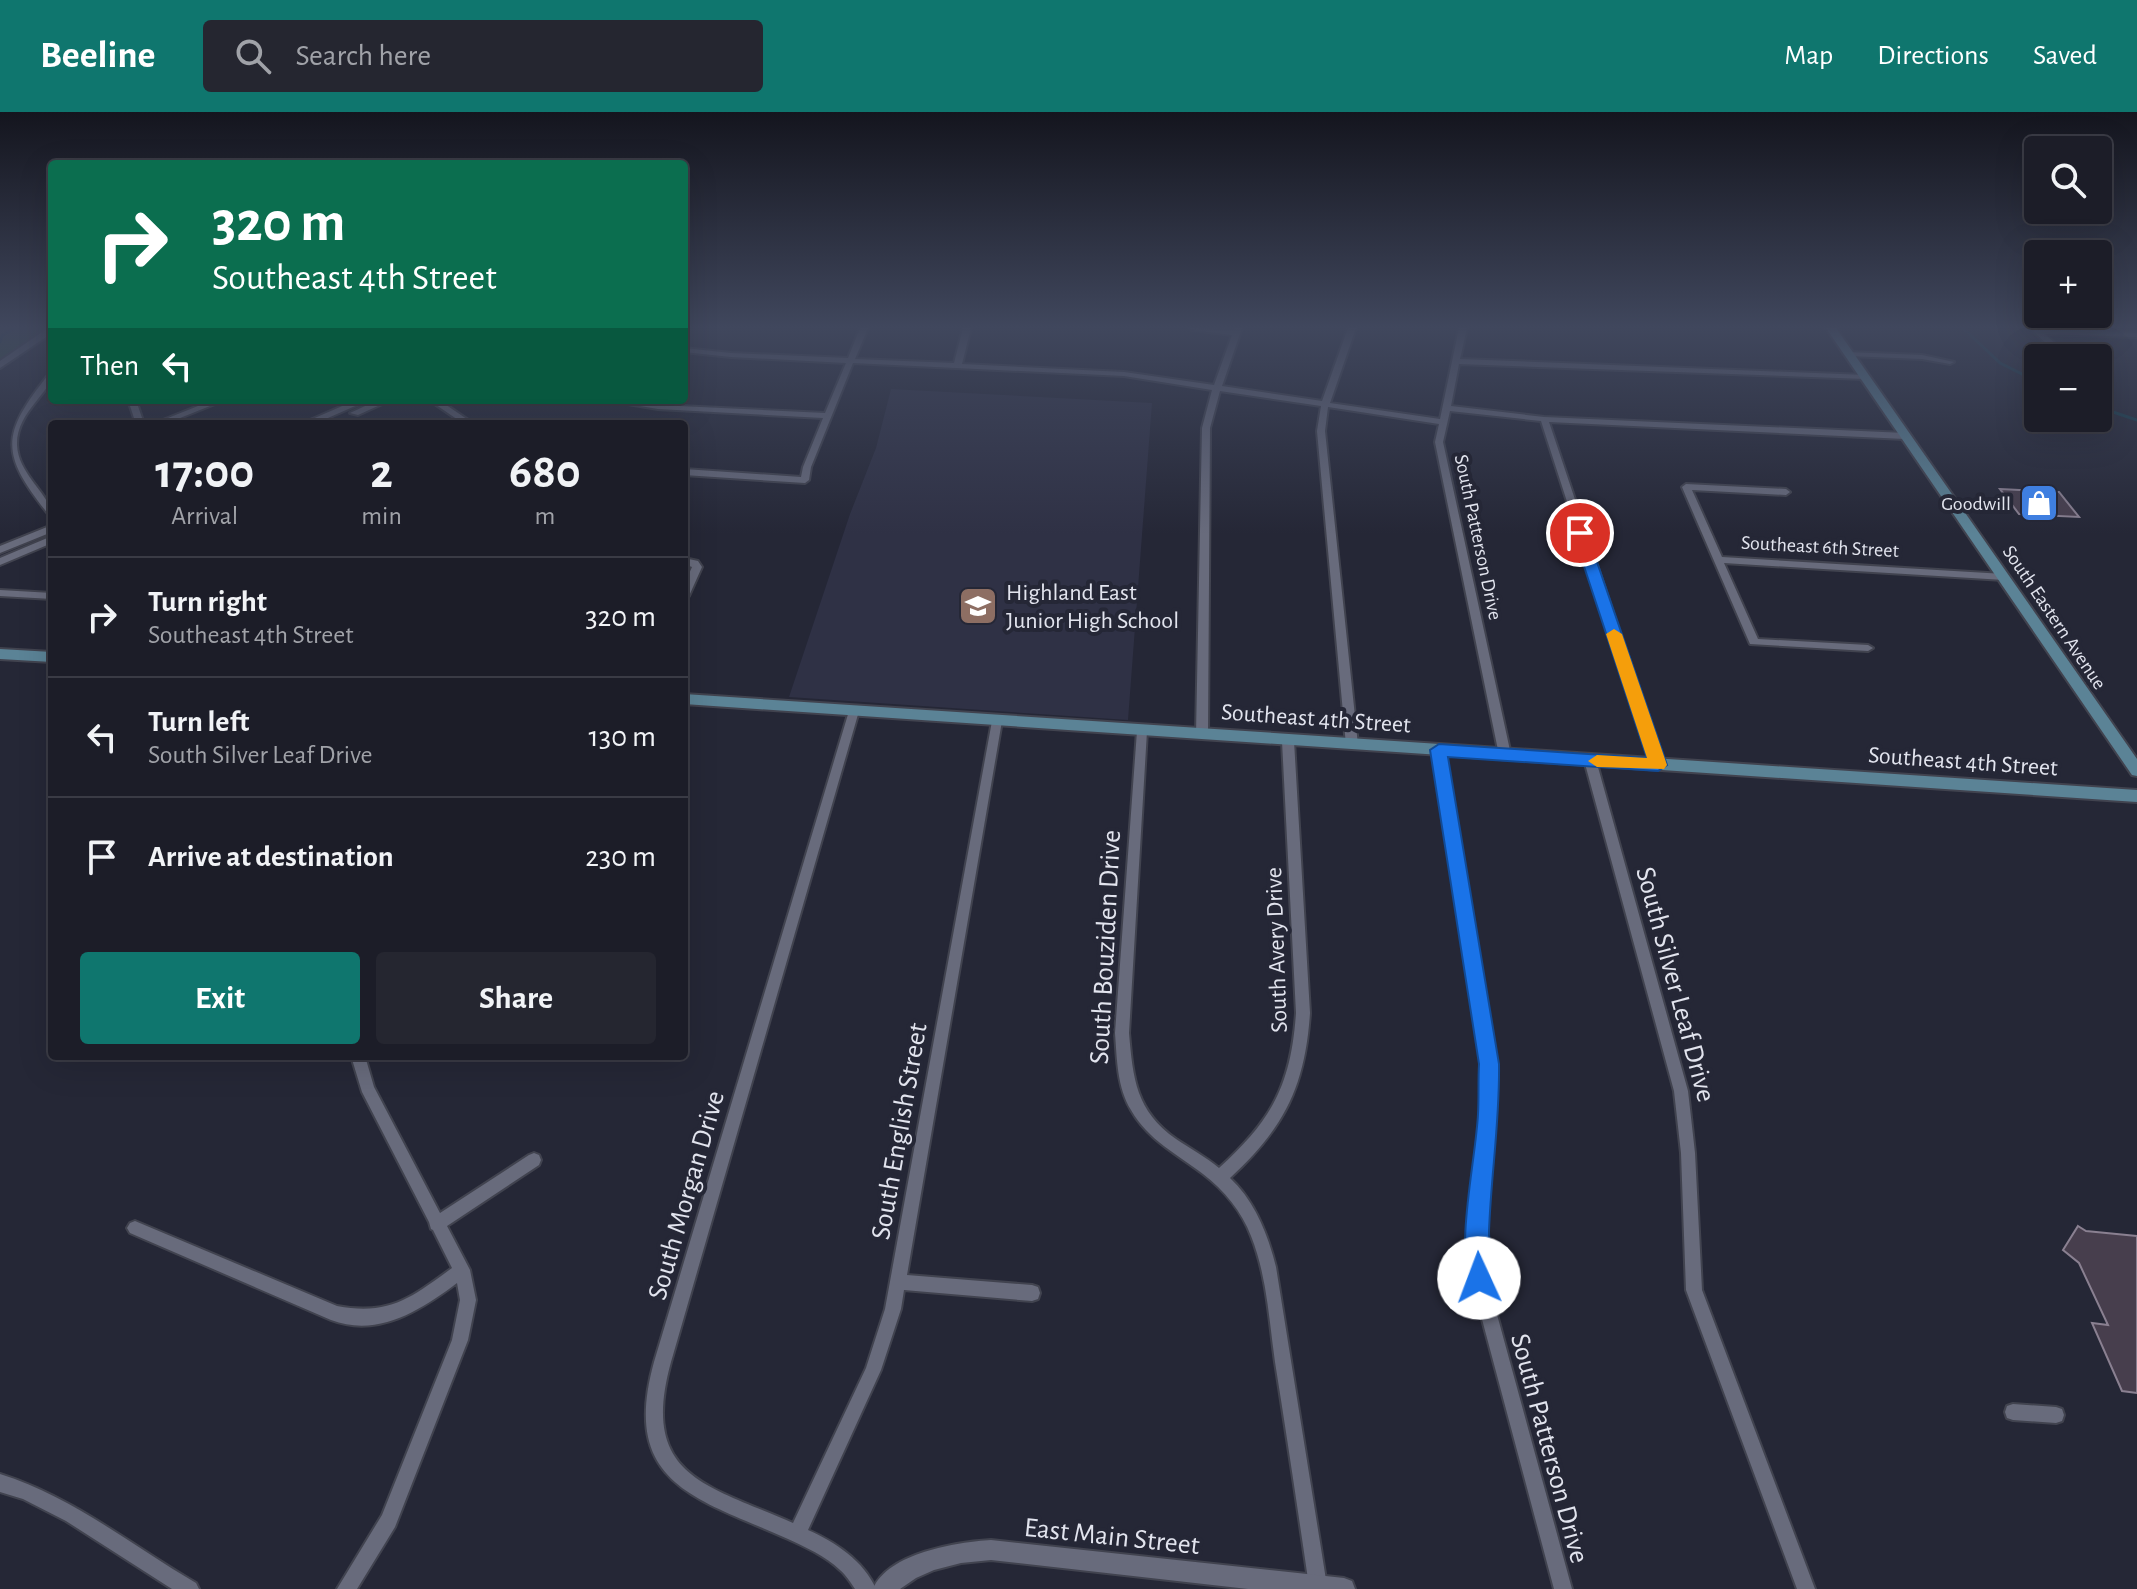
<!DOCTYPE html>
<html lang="en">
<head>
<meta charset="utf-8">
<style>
  :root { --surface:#1c1d28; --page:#252630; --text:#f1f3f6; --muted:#a0a2a8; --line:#3a3b45; --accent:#0f766e }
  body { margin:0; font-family:"Alegreya Sans",sans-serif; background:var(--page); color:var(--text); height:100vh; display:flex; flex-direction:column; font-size:30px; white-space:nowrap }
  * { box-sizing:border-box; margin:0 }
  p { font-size:26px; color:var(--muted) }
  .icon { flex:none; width:44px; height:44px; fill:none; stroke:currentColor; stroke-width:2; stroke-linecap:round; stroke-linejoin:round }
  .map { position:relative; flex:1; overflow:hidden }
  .details { position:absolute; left:48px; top:308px; width:640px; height:640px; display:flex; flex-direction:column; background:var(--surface); border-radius:8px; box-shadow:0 8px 32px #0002,0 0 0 2px var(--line) }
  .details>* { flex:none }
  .banner { position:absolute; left:48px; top:48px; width:640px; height:244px; border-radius:8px; box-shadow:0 8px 32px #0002,0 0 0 2px var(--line); background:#0b6e4f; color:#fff; overflow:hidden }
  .buttons { position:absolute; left:2024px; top:24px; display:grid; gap:16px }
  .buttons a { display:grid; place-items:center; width:88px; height:88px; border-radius:8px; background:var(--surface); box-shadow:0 8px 32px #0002,0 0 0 2px var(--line); font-size:40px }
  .pin { position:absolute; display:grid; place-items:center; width:68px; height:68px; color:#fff; margin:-34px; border:4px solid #fff; border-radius:50%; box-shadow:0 2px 8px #0007 }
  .me { position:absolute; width:88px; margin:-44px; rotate:358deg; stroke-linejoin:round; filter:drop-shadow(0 0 6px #0008) }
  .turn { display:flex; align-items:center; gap:28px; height:168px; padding:0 32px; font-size:36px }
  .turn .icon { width:104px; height:104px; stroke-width:2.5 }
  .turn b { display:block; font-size:56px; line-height:68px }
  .then { display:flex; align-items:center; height:76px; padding:0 32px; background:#0003; gap:16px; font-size:30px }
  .eta { display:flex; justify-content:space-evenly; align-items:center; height:136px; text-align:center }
  .eta b { font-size:48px; font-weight:700; line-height:56px }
  .button { display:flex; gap:16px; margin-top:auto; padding:16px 32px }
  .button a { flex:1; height:92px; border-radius:8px; background:var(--accent); color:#fff; font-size:32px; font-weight:700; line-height:92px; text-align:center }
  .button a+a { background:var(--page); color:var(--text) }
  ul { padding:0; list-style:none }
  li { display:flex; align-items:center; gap:24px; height:120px; padding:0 32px; border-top:2px solid var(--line) }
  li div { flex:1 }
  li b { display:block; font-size:30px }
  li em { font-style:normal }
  header { display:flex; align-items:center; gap:48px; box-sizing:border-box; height:112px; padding:0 40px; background:var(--accent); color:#fff }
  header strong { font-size:38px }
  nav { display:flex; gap:44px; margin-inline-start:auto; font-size:28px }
  .search { width:560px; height:72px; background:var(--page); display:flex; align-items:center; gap:20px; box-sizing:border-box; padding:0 28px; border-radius:8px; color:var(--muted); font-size:30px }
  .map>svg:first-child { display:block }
</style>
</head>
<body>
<header>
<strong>Beeline</strong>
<div class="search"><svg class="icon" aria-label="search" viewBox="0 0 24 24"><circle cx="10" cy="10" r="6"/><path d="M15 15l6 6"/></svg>Search here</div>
<nav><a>Map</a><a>Directions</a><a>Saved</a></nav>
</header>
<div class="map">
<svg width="2137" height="1477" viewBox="0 0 2137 1477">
  <rect width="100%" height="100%" fill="#252736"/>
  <path fill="#2f3145" d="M891,277L1152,291L1128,608L789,585L850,402L876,336Z"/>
  <path fill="#315243" d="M0,216H50L0,250Z"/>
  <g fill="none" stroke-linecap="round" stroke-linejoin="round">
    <path stroke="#14414f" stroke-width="3" d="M1963,216L2000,251L2038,270
      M0,230L2,224L14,216
      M2098,295L2137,308"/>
  </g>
  <path fill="#473e4d" stroke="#8a8091" stroke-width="2" d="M2000,377L2059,380L2079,405L2019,402Z
    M2078,1114L2086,1119L2137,1124V1281L2122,1279L2092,1211L2108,1213L2079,1151L2063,1138Z"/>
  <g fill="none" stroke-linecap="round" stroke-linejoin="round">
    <g stroke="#41434f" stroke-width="4">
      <path id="minor" d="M860,216H868L855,247L954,251L963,216H971L962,252L1124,260L1214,273L1232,223L1193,218L1189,216L1233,218L1234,216H1242L1222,274L1322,289L1348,216H1356L1330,291L1440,307L1459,216H1467L1460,247L1865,263L1869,265L1865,267L1459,252L1451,294L1544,305L1905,321L1909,324L1905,327L1549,310L1664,653L1658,657L1652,653L1541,309L1450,299L1443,330L1511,643L1505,647L1499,643L1435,330L1439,312L1328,295L1325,319L1358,633L1352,637L1346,633L1317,319L1321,294L1220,279L1210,316L1208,623L1202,627L1196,623L1202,316L1212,278L1124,264L853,251L811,355L809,368L805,371L684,363V357L801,365L803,355L823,306L658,297L616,290L612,288H631L658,293L825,301L846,251L731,245L684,240V236L731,241L848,246Z
        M2034,216L2137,221V225L2045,222L2070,246H2062L2034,220Z
        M1846,240L1922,243L1954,250L1950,252L1922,247L1849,244H1846Z
        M2098,259L2105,262L2098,264Z
        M49,262H52C52,280 16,300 17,333C18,363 52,384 52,404L49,403C0,342 0,323 49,262Z
        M128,288H136L144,312H136Z
        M213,288H225L165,312H153Z
        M429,288H439L474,312H464Z
        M1686,372L1786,377L1790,380L1786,383L1692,378L1722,445L2004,462L2009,465L2004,468L1724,451L1758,527L1868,533L1873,536L1868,539L1750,532L1682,375Z
        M684,446L698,449L702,455L689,484L684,487V473L692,455L684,452Z
        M0,478L52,481V487L0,484Z
        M854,595L859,599L671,1250C639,1365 707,1373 793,1411L866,1256L885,1197L992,609L993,606H1001L1002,609L907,1163L1032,1173L1038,1175L1040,1181L1038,1187L1032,1189L904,1178L901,1197L881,1258L808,1418C835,1430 864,1449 876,1477H855C851,1471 846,1463 840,1458C826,1444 805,1435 788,1427C697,1386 620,1373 654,1250L849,599Z
        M1142,615L1147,619L1129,921C1133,967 1136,999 1176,1027C1191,1037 1206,1045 1219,1056C1272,1008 1291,973 1296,901L1282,629L1288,625L1294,629L1310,901C1305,975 1284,1016 1230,1066C1255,1089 1268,1123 1276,1155L1327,1474L1326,1477H1310L1309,1474C1298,1399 1287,1325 1275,1250C1269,1208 1267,1164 1251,1124C1242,1100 1224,1078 1203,1062C1177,1042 1148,1028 1131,998C1117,975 1117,947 1115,921L1137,619Z
        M1439,634L1445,638L1496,952L1495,1006L1487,1113V1166L1572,1477H1554L1471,1166L1472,1113L1481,1006L1482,952L1433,638Z
        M1590,644L1596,648L1688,979L1695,1041L1702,1178L1815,1477H1797L1686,1178L1681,1041L1674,979L1584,648Z
        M351,944H365L374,975L440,1101L529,1043L534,1041L539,1043L541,1048L539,1053L447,1114L470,1158L476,1188L468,1228L395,1415L357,1477H337L382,1403L452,1228L460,1188L457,1171C421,1198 378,1226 331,1208L130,1121L127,1116L130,1111L135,1109L337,1194C390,1204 412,1185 452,1156L433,1118L431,1117L429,1110L362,980Z
        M2013,1292L2056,1295L2062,1297L2064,1303L2062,1309L2056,1311L2013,1308L2007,1306L2005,1300L2007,1294Z
        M0,1362C73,1385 131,1433 196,1471L199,1477H172L66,1409L23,1387L0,1380Z"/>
    </g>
    <g stroke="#41434f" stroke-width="4">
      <path id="tertiary" d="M48,216H52V221L0,256V249Z
        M356,288H369L314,312H301Z
        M378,288H391L358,303L350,301Z
        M52,413V420L0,441V434Z
        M52,424V431L0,453V446Z
        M991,1428L1344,1466L1352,1469L1355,1477H1248L991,1448L961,1451L934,1458L916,1466L900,1477H873C888,1441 957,1430 991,1428Z"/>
    </g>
    <g stroke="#41434f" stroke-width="4">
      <path id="secondary" d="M1826,216H1836L2137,647V664L2132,663Z
        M0,537L52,540V550L0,547Z
        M684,582L2137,678V690L684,592Z"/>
    </g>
    <use href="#minor" fill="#686b7c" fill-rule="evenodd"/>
    <use href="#tertiary" fill="#686b7c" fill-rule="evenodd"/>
    <use href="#secondary" fill="#5b8396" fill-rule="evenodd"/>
  </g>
  <linearGradient id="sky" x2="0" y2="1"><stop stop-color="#14151e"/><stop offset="0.51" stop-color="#40475d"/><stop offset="1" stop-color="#40475d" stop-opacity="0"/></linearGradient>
  <rect width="2137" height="422" fill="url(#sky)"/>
  <path fill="#1a73e8" stroke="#114b97" stroke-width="2" d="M1580,416L1587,421L1667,653L1658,659L1448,645L1499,952C1500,1008 1491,1063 1489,1119C1489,1137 1495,1158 1488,1174L1479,1178L1471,1174C1455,1135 1476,1046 1478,1002C1479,985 1478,969 1479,952L1430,638L1439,632L1647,646L1573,421Z"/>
  <path fill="#f59e0b" d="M1614,517L1622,522L1667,653L1664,657L1597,655L1588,649L1597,643L1647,646L1606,522Z"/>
  <defs>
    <g id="shop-square" transform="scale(2)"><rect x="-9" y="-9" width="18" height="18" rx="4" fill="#3f7fe0" stroke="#252736"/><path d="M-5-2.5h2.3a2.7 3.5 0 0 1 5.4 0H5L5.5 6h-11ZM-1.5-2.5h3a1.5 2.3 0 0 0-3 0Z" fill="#fff"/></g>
    <g id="school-square" transform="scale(2)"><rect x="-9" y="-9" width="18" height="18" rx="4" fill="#8d6e63" stroke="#252736"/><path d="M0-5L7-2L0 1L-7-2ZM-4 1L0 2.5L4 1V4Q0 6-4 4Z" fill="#fff"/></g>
  </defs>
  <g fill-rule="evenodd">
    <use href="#shop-square" x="2039" y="391"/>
    <use href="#school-square" x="978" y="494"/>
  </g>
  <g text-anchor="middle" stroke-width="8" stroke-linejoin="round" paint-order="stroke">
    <g font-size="20" fill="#e2e4ee" stroke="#252736" text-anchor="end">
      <text x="2011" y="398">Goodwill</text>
    </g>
    <g font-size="20" fill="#e2e4ee" stroke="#252736">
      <text transform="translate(1479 425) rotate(78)" y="7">South Patterson Drive</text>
      <text transform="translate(1820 434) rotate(3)" y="7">Southeast 6th Street</text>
      <text transform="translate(2055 505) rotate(56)" y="7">South Eastern Avenue</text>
    </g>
    <g font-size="24" fill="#e2e4ee" stroke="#252736" text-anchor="start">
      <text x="1006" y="488">Highland East<tspan x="1006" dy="28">Junior High School</tspan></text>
    </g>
    <g font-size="24" fill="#e2e4ee" stroke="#252736">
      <text transform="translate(1316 606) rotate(4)" y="8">Southeast 4th Street</text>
      <text transform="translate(1963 649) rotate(4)" y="8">Southeast 4th Street</text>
      <text transform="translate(1276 838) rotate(-92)" y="8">South Avery Drive</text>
    </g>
    <g font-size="28" fill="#e2e4ee" stroke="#252736">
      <text transform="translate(1104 835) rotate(-87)" y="10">South Bouziden Drive</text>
      <text transform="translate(1677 872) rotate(75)" y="10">South Silver Leaf Drive</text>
      <text transform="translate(898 1019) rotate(-80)" y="10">South English Street</text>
      <text transform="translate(685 1083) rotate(-74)" y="10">South Morgan Drive</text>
      <text transform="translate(1551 1336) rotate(75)" y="10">South Patterson Drive</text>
      <text transform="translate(1112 1423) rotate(6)" y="10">East Main Street</text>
    </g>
  </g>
</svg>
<div class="buttons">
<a><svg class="icon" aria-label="search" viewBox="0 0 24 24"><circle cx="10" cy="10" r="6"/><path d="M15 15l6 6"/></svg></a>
<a>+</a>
<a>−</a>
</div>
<div class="pin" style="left:1580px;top:421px;background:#d93025"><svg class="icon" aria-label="arrive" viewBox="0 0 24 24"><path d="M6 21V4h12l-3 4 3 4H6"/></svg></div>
<svg class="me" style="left:1479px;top:1166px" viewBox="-20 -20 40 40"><circle r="19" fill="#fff"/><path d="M0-13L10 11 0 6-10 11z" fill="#1a73e8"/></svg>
<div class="banner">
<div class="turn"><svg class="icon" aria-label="right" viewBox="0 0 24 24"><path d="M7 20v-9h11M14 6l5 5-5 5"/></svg><div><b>320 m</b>Southeast 4th Street</div></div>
<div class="then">Then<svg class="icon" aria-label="left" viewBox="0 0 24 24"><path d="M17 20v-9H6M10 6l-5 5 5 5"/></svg></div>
</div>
<section class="details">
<div class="eta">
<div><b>17:00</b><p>Arrival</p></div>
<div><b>2</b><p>min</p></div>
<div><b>680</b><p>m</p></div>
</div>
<ul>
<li><svg class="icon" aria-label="right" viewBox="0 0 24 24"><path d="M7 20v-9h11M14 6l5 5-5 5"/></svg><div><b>Turn right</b><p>Southeast 4th Street</p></div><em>320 m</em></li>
<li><svg class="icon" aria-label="left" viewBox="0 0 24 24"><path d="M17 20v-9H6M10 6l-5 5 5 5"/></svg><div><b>Turn left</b><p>South Silver Leaf Drive</p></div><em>130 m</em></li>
<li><svg class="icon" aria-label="arrive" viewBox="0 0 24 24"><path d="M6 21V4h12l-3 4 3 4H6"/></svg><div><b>Arrive at destination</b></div><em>230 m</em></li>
</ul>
<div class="button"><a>Exit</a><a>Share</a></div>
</section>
</div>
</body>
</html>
